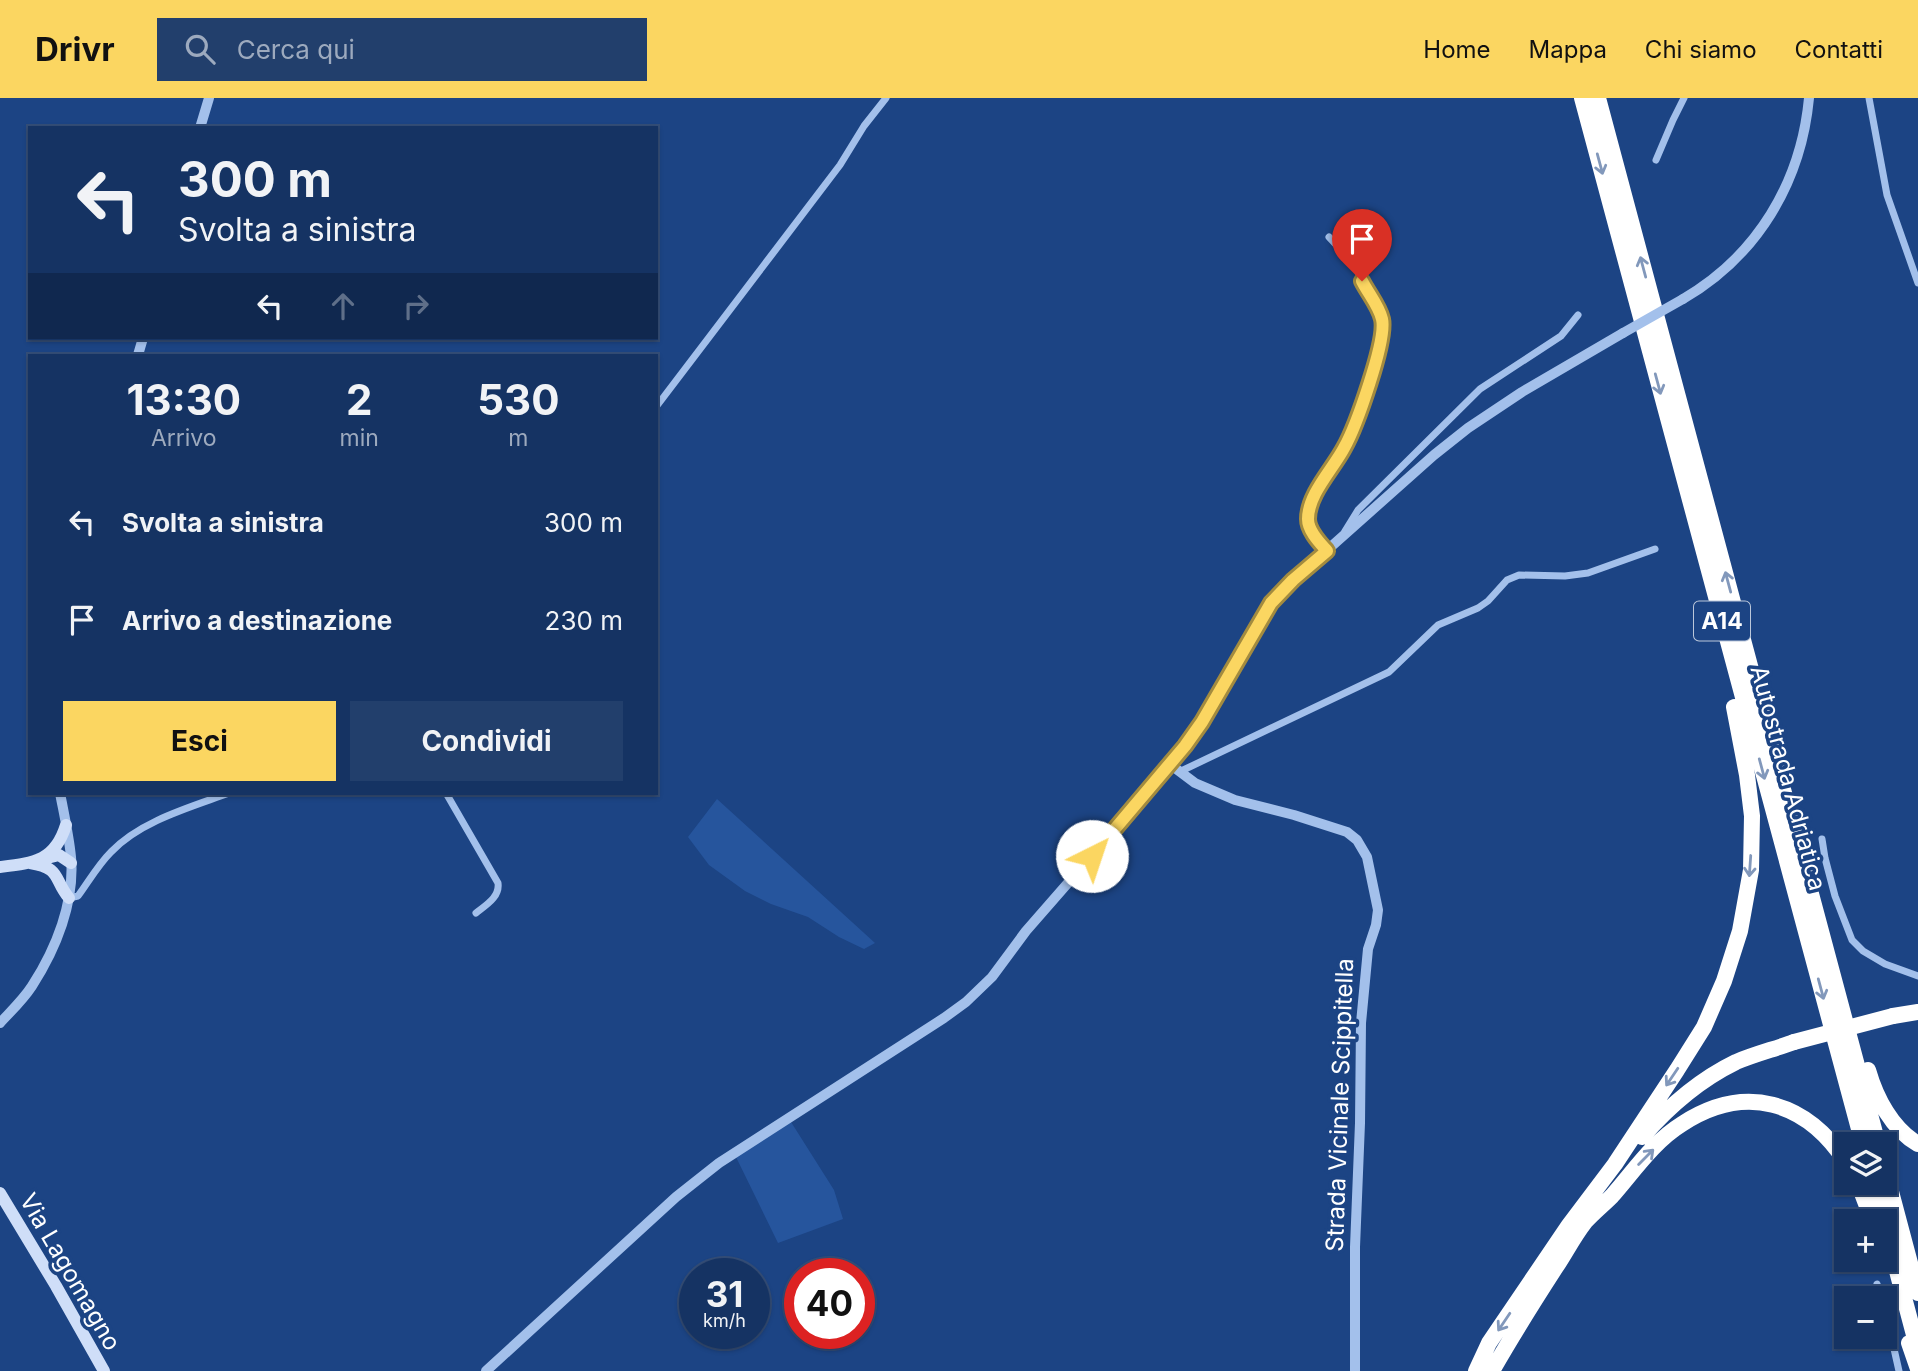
<!DOCTYPE html>
<html lang="it">
<head>
<meta charset="utf-8">
<style>
  :root { --surface:#153363; --page:#223f6c; --text:#f1f3f6; --muted:#9daabe; --line:#344e78; --accent:#fbd661 }
  body { margin:0; font-family:Inter,sans-serif; background:var(--page); color:var(--text); height:100vh; display:flex; flex-direction:column; font-size:26px; white-space:nowrap }
  * { box-sizing:border-box; margin:0 }
  p { font-size:23px; color:var(--muted) }
  .icon { flex:none; width:38px; height:38px; fill:none; stroke:currentColor; stroke-width:2; stroke-linecap:round; stroke-linejoin:round }
  .map { position:relative; flex:1; overflow:hidden }
  .sheet { position:absolute; left:28px; top:256px; width:630px; height:441px; display:flex; flex-direction:column; background:var(--surface); border-radius:0px; box-shadow:0 2px 5px #0004,0 0 0 2px var(--line) }
  .sheet>* { flex:none }
  .top-card { position:absolute; left:28px; top:28px; width:630px; height:214px; border-radius:0px; box-shadow:0 2px 5px #0004,0 0 0 2px var(--line); background:#153363; color:var(--text); overflow:hidden }
  .buttons { position:absolute; left:1834px; top:1034px; display:grid; gap:14px }
  .buttons a { display:grid; place-items:center; width:63px; height:63px; border-radius:0px; background:var(--surface); box-shadow:0 2px 5px #0004,0 0 0 2px var(--line); font-size:35px }
  .speed { position:absolute; left:679px; top:1160px; display:flex; gap:14px; font-size:35px; font-weight:700; text-align:center }
  .speed>* { display:grid; place-content:center; width:91px; height:91px; border-radius:50%; background:var(--surface); box-shadow:0 2px 5px #0004,0 0 0 2px var(--line); line-height:1 }
  .speed small { font-size:18px; font-weight:400 }
  .speed .limit { border:10px solid #d22; background:#fff; color:#111 }
  .pin { position:absolute; display:grid; place-items:center; width:60px; height:60px; color:#fff; margin:-72px -30px; border-radius:50% 50% 50% 0; rotate:-45deg; box-shadow:0 0 7px #0007 }
  .pin .icon { rotate:45deg }
  .me { position:absolute; width:77px; margin:-38px; rotate:41deg; stroke-linejoin:round; filter:drop-shadow(0 0 5px #0008) }
  .turn { display:flex; align-items:center; gap:24px; height:147px; padding:0 35px; font-size:32px }
  .turn .icon { width:91px; height:91px; stroke-width:2.5 }
  .turn b { display:block; font-size:49px; line-height:60px }
  .lanes { display:flex; align-items:center; height:66px; padding:0 35px; background:#0003; justify-content:center; gap:35px; direction:ltr }
  .lanes .off { opacity:.35 }
  .eta { display:flex; justify-content:space-evenly; align-items:center; height:119px; text-align:center }
  .eta b { font-size:42px; font-weight:700; line-height:49px }
  .cta { display:flex; gap:14px; margin-top:auto; padding:14px 35px }
  .cta a { flex:1; height:80px; border-radius:0px; background:var(--accent); color:#111; font-size:28px; font-weight:700; line-height:80px; text-align:center }
  .cta a+a { background:var(--page); color:var(--text) }
  ul { padding:0; list-style:none }
  li { display:flex; align-items:center; gap:21px; height:98px; padding:0 35px }
  li div { flex:1 }
  li b { display:block; font-size:26px }
  li em { font-style:normal }
  header { display:flex; align-items:center; gap:42px; box-sizing:border-box; height:98px; padding:0 35px; background:var(--accent); color:#111 }
  header strong { font-size:33px }
  nav { display:flex; gap:38px; margin-inline-start:auto; font-size:24px }
  .search { width:490px; height:63px; background:var(--page); display:flex; align-items:center; gap:18px; box-sizing:border-box; padding:0 24px; border-radius:0px; color:var(--muted); font-size:26px }
  .map>svg:first-child { display:block }
</style>
</head>
<body>
<header>
<strong>Drivr</strong>
<div class="search"><svg class="icon" aria-label="search" viewBox="0 0 24 24"><circle cx="10" cy="10" r="6"/><path d="M15 15l6 6"/></svg>Cerca qui</div>
<nav><a>Home</a><a>Mappa</a><a>Chi siamo</a><a>Contatti</a></nav>
</header>
<div class="map">
<svg width="1918" height="1273" viewBox="0 0 1918 1273">
  <rect width="100%" height="100%" fill="#1c4484"/>
  <path fill="#26559d" d="M717,701L875,845L864,851L839,839L808,819L771,806L745,793L709,767L688,739Z
    M791,1024L834,1092L843,1121L778,1145L736,1059Z"/>
  <g fill="none" stroke-linecap="round" stroke-linejoin="round">
    <path stroke="#a3c0eb" stroke-width="7" d="M1869,0L1887,97L1918,185
      M1656,62L1673,22L1684,0
      M656,309L840,67L864,28L886,0
      M1345,433L1358,412L1480,291L1561,238L1578,217
      M1327,453L1315,440L1307,423L1311,406L1322,383L1346,348L1357,319L1381,246L1383,222L1354,166L1329,139
      M1179,674L1389,574L1438,527L1478,510L1488,503L1507,482L1519,477L1565,478L1588,475L1655,451
      M446,695L498,785C500,799 486,807 476,815
      M1822,741L1825,760L1835,798L1852,842L1863,853L1885,866L1918,878
      M69,800L78,798C89,783 98,767 111,754C140,723 191,709 229,695
      M1877,1186L1882,1200
      M1885,1211L1899,1273"/>
    <path stroke="#a3c0eb" stroke-width="10" d="M200,30L209,0
      M1683,201C1757,158 1801,85 1809,0
      M138,257L143,240
      M1171,667L1195,685L1235,702L1294,717L1347,734L1357,742L1367,759L1378,812L1376,827L1368,851L1361,925L1360,1025L1355,1149V1273
      M0,925C11,913 23,902 32,888C56,851 75,804 71,759C69,738 64,716 60,695
      M486,1273L676,1099L719,1065L944,920L966,904L992,879L1026,833L1171,667C1198,631 1219,594 1242,556C1253,535 1264,514 1279,495L1434,357L1468,330L1522,294L1623,235"/>
    <path stroke="#cfdef8" stroke-width="12" d="M47,760L59,757L71,765
      M30,765C62,770 53,781 69,800
      M0,769C34,765 55,763 66,727
      M0,1095L56,1188L104,1273"/>
    <path stroke="#fff" stroke-width="16" d="M1582,0L1863,1046
      M1598,0L1878,1046
      M1893,918L1918,914
      M1868,972C1876,1000 1892,1031 1918,1046
      M1642,1039C1669,1008 1699,982 1736,964C1755,956 1775,951 1794,944
      M1885,1071L1918,1195
      M1858,1085L1873,1124
      M1873,1085L1883,1120
      M1885,1128L1918,1252
      M1909,1245L1918,1271
      M1476,1273L1489,1245L1569,1127L1615,1066L1677,972L1704,929L1724,883L1740,833L1751,772L1752,718L1747,677L1734,609
      M1492,1273C1512,1238 1534,1203 1556,1169C1566,1154 1574,1138 1585,1124C1593,1115 1603,1107 1612,1098C1634,1073 1653,1044 1682,1026C1745,985 1806,1003 1846,1064"/>
    <path stroke="#a3c0eb" stroke-width="10" d="M1623,235L1683,201"/>
    <path stroke="#fff" stroke-width="16" d="M1794,944L1893,918"/>
  </g>
  <defs><path id="oneway-shaft" d="M-6 0H5M1.5-3L5.5 0L1.5 3" fill="none" stroke-width="1.6" stroke-linecap="round" stroke-linejoin="round" transform="scale(1.75)"/></defs>
  <g stroke="#8298bb">
    <use href="#oneway-shaft" transform="translate(1600 66) rotate(75)"/>
    <use href="#oneway-shaft" transform="translate(1643 169) rotate(-105)"/>
    <use href="#oneway-shaft" transform="translate(1658 286) rotate(75)"/>
    <use href="#oneway-shaft" transform="translate(1728 484) rotate(-105)"/>
    <use href="#oneway-shaft" transform="translate(1762 671) rotate(75)"/>
    <use href="#oneway-shaft" transform="translate(1750 768) rotate(94)"/>
    <use href="#oneway-shaft" transform="translate(1821 891) rotate(75)"/>
    <use href="#oneway-shaft" transform="translate(1672 979) rotate(124)"/>
    <use href="#oneway-shaft" transform="translate(1646 1059) rotate(-45)"/>
    <use href="#oneway-shaft" transform="translate(1504 1224) rotate(124)"/>
  </g>
  <g fill="none" stroke-linecap="round" stroke-linejoin="round">
    <g stroke="#a38b3f" stroke-width="18">
      <path id="route" d="M1092,758L1185,648L1202,624L1271,505L1293,482L1327,453C1320,445 1308,433 1308,421C1308,396 1333,371 1344,350C1356,329 1387,242 1382,221C1379,208 1368,195 1362,183"/>
    </g>
    <use href="#route" stroke="#fbd661" stroke-width="12"/>
  </g>
  <g text-anchor="middle" stroke-width="7" stroke-linejoin="round" paint-order="stroke">
    <rect fill="#1c4484" stroke="#bbc7da" stroke-width="2" x="1694" y="503.5" width="56" height="39" rx="5"/>
    <g font-size="23" font-weight="bold" fill="#fff">
      <text x="1722" y="531">A14</text>
    </g>
    <g font-size="24" fill="#fff" stroke="#1c4484">
      <text transform="translate(1788 680) rotate(75)" y="8">Autostrada Adriatica</text>
      <text transform="translate(1340 1007) rotate(-88)" y="8">Strada Vicinale Scippitella</text>
      <text transform="translate(70 1174) rotate(60)" y="8">Via Lagomagno</text>
    </g>
  </g>
</svg>
<div class="buttons">
<a><svg class="icon" aria-label="layers" viewBox="0 0 24 24"><path d="M12 4l9 5-9 5-9-5zM3 14l9 5 9-5"/></svg></a>
<a>+</a>
<a>−</a>
</div>
<div class="speed"><div>31<small>km/h</small></div><div class="limit">40</div></div>
<div class="pin" style="left:1362px;top:183px;background:#d93025"><svg class="icon" aria-label="arrive" viewBox="0 0 24 24"><path d="M6 21V4h12l-3 4 3 4H6"/></svg></div>
<svg class="me" style="left:1092px;top:758px" viewBox="-20 -20 40 40"><circle r="19" fill="#fff"/><path d="M0-13L10 11 0 6-10 11z" fill="#fbd661"/></svg>
<div class="top-card">
<div class="turn"><svg class="icon" aria-label="left" viewBox="0 0 24 24"><path d="M17 20v-9H6M10 6l-5 5 5 5"/></svg><div><b>300 m</b>Svolta a sinistra</div></div>
<div class="lanes"><svg class="icon" aria-label="left" viewBox="0 0 24 24"><path d="M17 20v-9H6M10 6l-5 5 5 5"/></svg><svg class="icon off" aria-label="ahead" viewBox="0 0 24 24"><path d="M12 20V5M6 11l6-6 6 6"/></svg><svg class="icon off" aria-label="right" viewBox="0 0 24 24"><path d="M7 20v-9h11M14 6l5 5-5 5"/></svg></div>
</div>
<section class="sheet">
<div class="eta">
<div><b>13:30</b><p>Arrivo</p></div>
<div><b>2</b><p>min</p></div>
<div><b>530</b><p>m</p></div>
</div>
<ul>
<li><svg class="icon" aria-label="left" viewBox="0 0 24 24"><path d="M17 20v-9H6M10 6l-5 5 5 5"/></svg><div><b>Svolta a sinistra</b></div><em>300 m</em></li>
<li><svg class="icon" aria-label="arrive" viewBox="0 0 24 24"><path d="M6 21V4h12l-3 4 3 4H6"/></svg><div><b>Arrivo a destinazione</b></div><em>230 m</em></li>
</ul>
<div class="cta"><a>Esci</a><a>Condividi</a></div>
</section>
</div>
</body>
</html>
